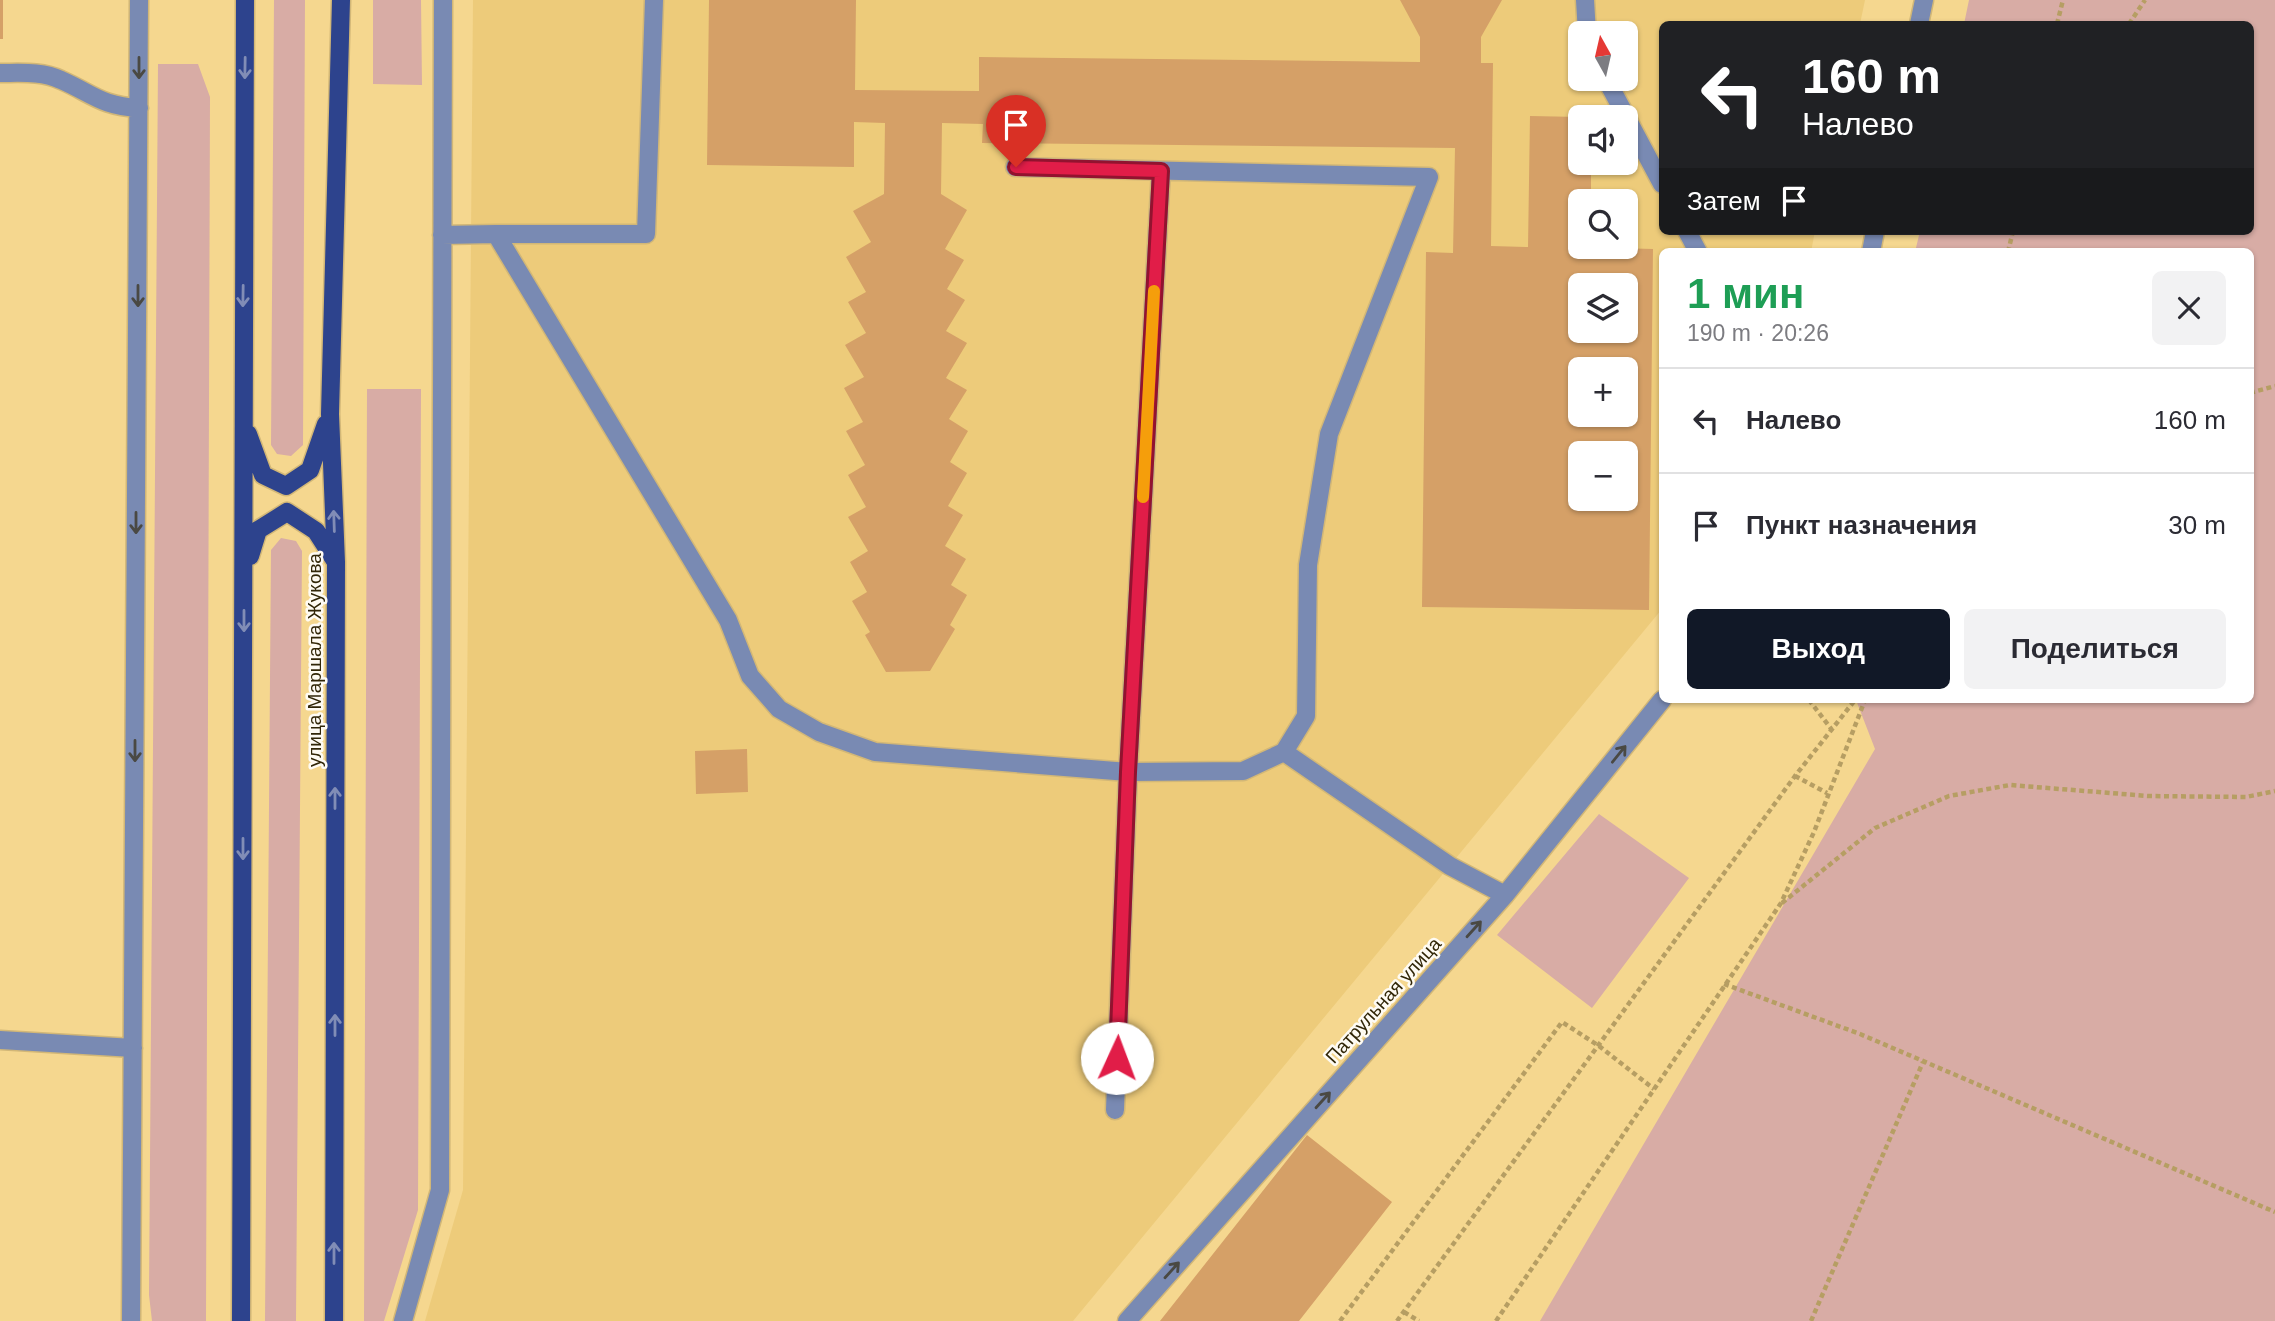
<!DOCTYPE html>
<html lang="ru">
<head>
<meta charset="utf-8">
<style>
  :root { --surface:#fff; --page:#f2f2f3; --text:#2b2b33; --muted:#7c7c81; --line:#e1e1e2; --accent:#111827 }
  body { margin:0; font-family:Arial,sans-serif; background:var(--page); color:var(--text); height:100vh; display:flex; flex-direction:column; font-size:26px; white-space:nowrap }
  * { box-sizing:border-box; margin:0 }
  p { font-size:23px; color:var(--muted) }
  .icon { flex:none; width:38px; height:38px; fill:none; stroke:currentColor; stroke-width:2; stroke-linecap:round; stroke-linejoin:round }
  .map { position:relative; flex:1; overflow:hidden }
  .panel { position:absolute; left:1659px; top:248px; width:595px; height:455px; display:flex; flex-direction:column; background:var(--surface); border-radius:10px; box-shadow:0 2px 5px #0004 }
  .panel>* { flex:none }
  .top-card { position:absolute; left:1659px; top:21px; width:595px; height:214px; border-radius:10px; box-shadow:0 2px 5px #0004; background:#202124; color:#fff; overflow:hidden }
  .needle { width:46px; rotate:352deg }
  .controls { position:absolute; left:1568px; top:21px; display:grid; gap:14px }
  .controls a { display:grid; place-items:center; width:70px; height:70px; border-radius:10px; background:var(--surface); box-shadow:0 2px 5px #0004; font-size:35px }
  .pin { position:absolute; display:grid; place-items:center; width:60px; height:60px; color:#fff; margin:-72px -30px; border-radius:50% 50% 50% 0; rotate:-45deg; box-shadow:0 0 7px #0007 }
  .pin .icon { rotate:45deg }
  .me { position:absolute; width:77px; margin:-38px; rotate:2deg; stroke-linejoin:round; filter:drop-shadow(0 0 5px #0008) }
  .turn { display:flex; align-items:center; gap:24px; height:147px; padding:0 28px; font-size:32px }
  .turn .icon { width:91px; height:91px; stroke-width:2.5 }
  .turn b { display:block; font-size:49px; line-height:60px }
  .then { display:flex; align-items:center; height:66px; padding:0 28px; background:#0003; gap:14px; font-size:26px }
  .round { display:grid; place-items:center; flex:none; width:74px; height:74px; border-radius:10px; background:var(--page) }
  .summary { display:flex; align-items:center; justify-content:space-between; height:119px; padding:0 28px }
  h1 { font-size:42px; font-weight:700; line-height:52px; color:#1e9e55 }
  .primary-button { display:flex; gap:14px; margin-top:auto; padding:14px 28px }
  .primary-button a { flex:1; height:80px; border-radius:10px; background:var(--accent); color:#fff; font-size:28px; font-weight:700; line-height:80px; text-align:center }
  .primary-button a+a { background:var(--page); color:var(--text) }
  ul { padding:0; list-style:none }
  li { display:flex; align-items:center; gap:21px; height:105px; padding:0 28px; border-top:2px solid var(--line) }
  li div { flex:1 }
  li b { display:block; font-size:26px }
  li em { font-style:normal }
  .map>svg:first-child { display:block }
</style>
</head>
<body>
<div class="map">
<svg width="2275" height="1321" viewBox="0 0 2275 1321">
  <rect width="100%" height="100%" fill="#f5d78f"/>
  <path fill="#edcb7a" fill-rule="evenodd" d="M473,0H1865L1860,24H1662V231H1815L1811,252H1662V609L1073,1321H425L463,1190ZM1580,33H1626V79H1580ZM1580,117H1626V163H1580ZM1580,201H1626V247H1580ZM1580,285H1626V331H1580ZM1580,369H1626V415H1580ZM1580,453H1626V499H1580Z"/>
  <path fill="#d8aca5" d="M274,0H305L303,445L291,456L277,454L271,445Z
    M373,0H421L422,85L373,84Z
    M1969,0H2275V1321H1540L1875,749L1856,700H2250V252H1915L1920,231H2250V24H1964Z
    M158,64H198L210,97L206,1321H152L149,1295Z
    M367,389H421L418,1210L384,1321H364Z
    M281,538L296,541L302,551L296,1321H265L271,550Z
    M1599,814L1689,878L1592,1008L1497,935Z"/>
  <path fill="#d5a067" fill-rule="evenodd" d="M0,0H3V39H0Z
    M709,0H856L855,90L979,91V57L1420,62V37L1400,0H1502L1481,37V63H1493L1491,246L1528,247L1530,116L1580,117V163H1591V201H1580V247L1653,249L1649,610L1422,607L1426,252L1453,253L1455,148L982,143L983,124L942,123L941,194L967,210L945,249L964,260L947,289L965,300L946,331L967,343L946,378L967,390L949,419L968,431L950,462L967,473L948,506L963,515L945,546L966,559L951,585L967,595L950,625L955,629L930,671L886,672L865,635L870,632L852,601L867,592L850,562L868,551L848,517L866,507L848,475L865,465L846,431L863,422L844,388L864,377L845,345L866,333L848,302L866,292L846,257L871,242L853,211L884,194L885,123L854,122V167L707,165ZM1580,285H1626V331H1580ZM1580,369H1626V415H1580ZM1580,453H1626V499H1580Z
    M747,749L748,792L696,794L695,751Z
    M1307,1135L1392,1202L1299,1321H1160Z"/>
  <g fill="none" stroke-linecap="round" stroke-linejoin="round">
    <g stroke="#d2b777" stroke-width="21">
      <path id="minor" d="M1585,0L1587,33
        M1919,24L1924,0
        M0,73C21,73 42,71 61,80C93,94 101,106 139,108
        M1606,79L1662,184
        M1687,231L1698,252
        M496,234H646L654,0
        M442,235L496,234L728,620L750,676L779,709L819,732L875,752L1128,772L1243,771L1284,752L1306,716L1308,565L1329,434L1429,177L1015,167
        M1871,252L1875,231
        M1284,752L1450,866L1505,895
        M0,1040L133,1048
        M1115,1110L1128,772L1161,171
        M131,1321L139,0
        M403,1321L440,1190L443,0
        M1127,1321L1505,895L1662,700"/>
    </g>
    <g stroke="#d2b777" stroke-width="21">
      <path id="major" d="M248,434L263,475L286,486L310,470L326,424
        M250,556L258,530L287,512L316,531L336,562
        M241,1321L245,0
        M334,1321L336,562L330,414L341,0"/>
    </g>
    <path stroke="#b69e63" stroke-width="4.5" stroke-dasharray="5 3.5" stroke-linecap="butt" d="M2057,24L2063,0
      M2129,24L2145,0
      M2008,252L2013,231
      M2250,393L2275,386
      M1809,700L1832,730
      M1795,776L1827,793
      M1782,903L1875,828L1949,796L2010,785L2148,796L2246,797L2275,791
      M1724,984L1860,1034L2275,1212
      M1404,1312L1419,1321
      M1340,1321L1562,1022L1599,1046L1654,1089
      M1397,1321L1795,776L1855,700
      M1496,1321L1781,903L1814,832L1865,700
      M1811,1321L1923,1062"/>
    <use href="#minor" stroke="#798ab3" stroke-width="18"/>
    <use href="#major" stroke="#2d438d" stroke-width="18"/>
  </g>
  <defs><path id="oneway-shaft" d="M-6 0H5M1.5-3L5.5 0L1.5 3" fill="none" stroke-width="1.6" stroke-linecap="round" stroke-linejoin="round" transform="scale(1.75)"/></defs>
  <g stroke="#4a4943">
    <use href="#oneway-shaft" transform="translate(139 68) rotate(90)"/>
    <use href="#oneway-shaft" transform="translate(138 296) rotate(90)"/>
    <use href="#oneway-shaft" transform="translate(136 523) rotate(90)"/>
    <use href="#oneway-shaft" transform="translate(135 751) rotate(90)"/>
    <use href="#oneway-shaft" transform="translate(1619 754) rotate(-51)"/>
    <use href="#oneway-shaft" transform="translate(1474 929) rotate(-48)"/>
    <use href="#oneway-shaft" transform="translate(1323 1100) rotate(-48)"/>
    <use href="#oneway-shaft" transform="translate(1172 1270) rotate(-48)"/>
  </g>
  <g stroke="#818db6">
    <use href="#oneway-shaft" transform="translate(245 68) rotate(91)"/>
    <use href="#oneway-shaft" transform="translate(243 296) rotate(91)"/>
    <use href="#oneway-shaft" transform="translate(334 521) rotate(-92)"/>
    <use href="#oneway-shaft" transform="translate(244 621) rotate(90)"/>
    <use href="#oneway-shaft" transform="translate(335 798) rotate(-90)"/>
    <use href="#oneway-shaft" transform="translate(243 849) rotate(90)"/>
    <use href="#oneway-shaft" transform="translate(335 1025) rotate(-90)"/>
    <use href="#oneway-shaft" transform="translate(334 1253) rotate(-90)"/>
  </g>
  <g fill="none" stroke-linecap="round" stroke-linejoin="round">
    <g stroke="#92132f" stroke-width="18">
      <path id="route" d="M1016,167L1161,171L1128,772L1117,1058"/>
    </g>
    <use href="#route" stroke="#e11d48" stroke-width="12"/>
    <path stroke="#f59e0b" stroke-width="12" d="M1143,497L1154,291"/>
  </g>
  <g text-anchor="middle" stroke-width="5" stroke-linejoin="round" paint-order="stroke">
    <g font-size="19" fill="#312607" stroke="#fefbf4">
      <text transform="translate(314 660) rotate(-90)" y="7">улица Маршала Жукова</text>
      <text transform="translate(1383 1000) rotate(-48)" y="7">Патрульная улица</text>
    </g>
  </g>
</svg>
<div class="controls">
<a><svg class="needle" viewBox="-14 -14 28 28"><path d="M0-13l5 13h-10z" fill="#e53935"/><path d="M0 13l5-13h-10z" fill="#7c7c81"/></svg></a>
<a><svg class="icon" aria-label="sound" viewBox="0 0 24 24"><path d="M4 9h4l5-4v14l-5-4H4zM17 9q2 3 0 6"/></svg></a>
<a><svg class="icon" aria-label="search" viewBox="0 0 24 24"><circle cx="10" cy="10" r="6"/><path d="M15 15l6 6"/></svg></a>
<a><svg class="icon" aria-label="layers" viewBox="0 0 24 24"><path d="M12 4l9 5-9 5-9-5zM3 14l9 5 9-5"/></svg></a>
<a>+</a>
<a>−</a>
</div>
<div class="pin" style="left:1016px;top:167px;background:#d93025"><svg class="icon" aria-label="arrive" viewBox="0 0 24 24"><path d="M6 21V4h12l-3 4 3 4H6"/></svg></div>
<svg class="me" style="left:1117px;top:1058px" viewBox="-20 -20 40 40"><circle r="19" fill="#fff"/><path d="M0-13L10 11 0 6-10 11z" fill="#e11d48"/></svg>
<div class="top-card">
<div class="turn"><svg class="icon" aria-label="left" viewBox="0 0 24 24"><path d="M17 20v-9H6M10 6l-5 5 5 5"/></svg><div><b>160 m</b>Налево</div></div>
<div class="then">Затем<svg class="icon" aria-label="arrive" viewBox="0 0 24 24"><path d="M6 21V4h12l-3 4 3 4H6"/></svg></div>
</div>
<section class="panel">
<div class="summary"><div><h1>1 мин</h1><p>190 m · 20:26</p></div><a class="round"><svg class="icon" aria-label="close" viewBox="0 0 24 24"><path d="M6 6l12 12M18 6L6 18"/></svg></a></div>
<ul>
<li><svg class="icon" aria-label="left" viewBox="0 0 24 24"><path d="M17 20v-9H6M10 6l-5 5 5 5"/></svg><div><b>Налево</b></div><em>160 m</em></li>
<li><svg class="icon" aria-label="arrive" viewBox="0 0 24 24"><path d="M6 21V4h12l-3 4 3 4H6"/></svg><div><b>Пункт назначения</b></div><em>30 m</em></li>
</ul>
<div class="primary-button"><a>Выход</a><a>Поделиться</a></div>
</section>
</div>
</body>
</html>
